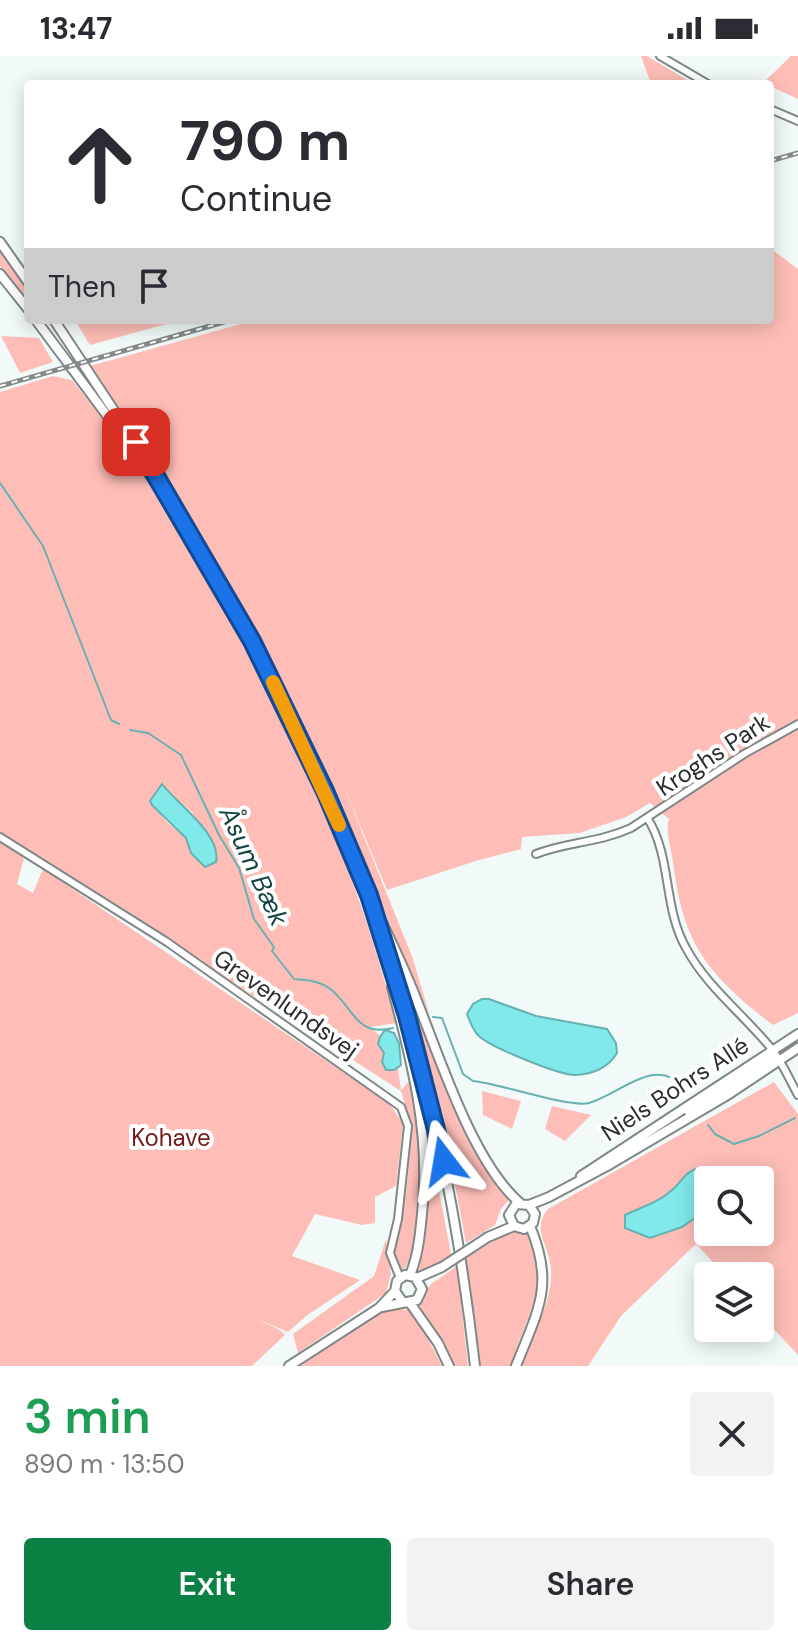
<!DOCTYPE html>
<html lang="en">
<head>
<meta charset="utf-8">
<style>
  :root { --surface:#fff; --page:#f2f2f3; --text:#2b2b33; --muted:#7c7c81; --accent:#0b8043 }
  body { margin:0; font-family:"DM Sans",sans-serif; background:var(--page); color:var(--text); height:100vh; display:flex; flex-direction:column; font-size:30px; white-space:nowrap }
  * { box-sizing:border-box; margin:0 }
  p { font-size:26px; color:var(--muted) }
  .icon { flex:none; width:44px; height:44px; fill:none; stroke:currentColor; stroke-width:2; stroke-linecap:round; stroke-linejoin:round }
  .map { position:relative; height:1310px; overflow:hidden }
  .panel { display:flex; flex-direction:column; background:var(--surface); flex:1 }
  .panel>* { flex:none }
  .guide { position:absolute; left:24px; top:24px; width:750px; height:244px; border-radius:8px; box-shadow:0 4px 20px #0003; background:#fff; color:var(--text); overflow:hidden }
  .controls { position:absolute; left:694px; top:1110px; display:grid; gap:16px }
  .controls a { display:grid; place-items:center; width:80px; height:80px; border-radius:8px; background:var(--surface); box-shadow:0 4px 20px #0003; font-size:40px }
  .pin { position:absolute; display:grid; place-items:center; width:68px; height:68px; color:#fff; margin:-34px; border-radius:16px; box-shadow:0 4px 12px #0006 }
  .me { position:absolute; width:88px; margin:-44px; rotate:346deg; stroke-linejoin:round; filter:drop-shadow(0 0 6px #0008) }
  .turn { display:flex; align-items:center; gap:28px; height:168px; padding:0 24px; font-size:36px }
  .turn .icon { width:104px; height:104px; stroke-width:2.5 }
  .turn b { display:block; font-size:56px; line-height:68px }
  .then { display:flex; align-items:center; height:76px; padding:0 24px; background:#0003; gap:16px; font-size:30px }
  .round { display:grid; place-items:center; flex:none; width:84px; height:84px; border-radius:8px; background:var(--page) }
  .head { display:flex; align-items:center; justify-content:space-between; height:136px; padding:0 24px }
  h1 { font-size:48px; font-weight:600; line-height:60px; color:#1e9e55 }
  .action { display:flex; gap:16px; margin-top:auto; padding:16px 24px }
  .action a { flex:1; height:92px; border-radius:8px; background:var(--accent); color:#fff; font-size:32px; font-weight:600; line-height:92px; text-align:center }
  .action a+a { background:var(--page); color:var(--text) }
  .status { display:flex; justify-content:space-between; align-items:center; height:56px; padding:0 40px; background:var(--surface); direction:ltr }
  .status svg { height:22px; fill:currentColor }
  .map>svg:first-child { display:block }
</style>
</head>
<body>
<div class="status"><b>13:47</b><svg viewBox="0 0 49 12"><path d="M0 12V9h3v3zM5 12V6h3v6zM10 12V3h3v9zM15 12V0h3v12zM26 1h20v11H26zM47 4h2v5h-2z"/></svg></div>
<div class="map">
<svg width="798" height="1310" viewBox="0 0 798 1310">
  <rect width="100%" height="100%" fill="#f1faf9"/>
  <path fill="#febeb7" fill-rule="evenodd" d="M641,0H647L694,28H651Z
    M791,0H798V43L763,27Z
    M0,190L28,232V246L0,210Z
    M770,192L798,213V957L773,969C708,919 683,889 673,806C671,791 665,777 669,763L650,747L626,761L580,777L522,781L521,793L479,804L387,834L340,721L413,903L429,957C388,868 353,776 310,689C245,558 169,434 90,310L255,264H770Z
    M75,264H181L90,289Z
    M1,280L39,282L53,306L20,317Z
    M53,320L72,324C216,504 340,743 396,967L370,971L395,993L401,1034L410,1024C419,1075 423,1123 415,1175C413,1189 414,1207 401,1215L393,1201C405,1144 419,1092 401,1035L174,889L175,887L0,778V336ZM164,732L193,757L191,797L186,782L168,767L150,745L157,733Z
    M0,786L24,802L17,828L33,837L43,813L390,1048L403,1068L396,1130L375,1141V1167L362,1169L315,1158L292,1200L360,1224L306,1260L288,1276L257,1263L280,1274L285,1279L252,1310H0Z
    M423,969L440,1016L470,1087L510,1143L501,1153L495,1169L466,1187L449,1096L413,972Z
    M774,1026L798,1058V1299L760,1258V1220H726L696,1188L621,1260L588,1310H523C531,1276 553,1249 551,1212C549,1190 531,1173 548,1153ZM708,1124H760V1176H708Z
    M482,1035L521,1045L512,1073L483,1059Z
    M552,1050L591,1059L565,1085L545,1073Z
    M423,1051L451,1198L423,1217L416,1215C432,1161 429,1107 423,1051Z
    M508,1176L527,1177C552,1233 526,1257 511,1310H478L466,1202Z
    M386,1183L391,1218L386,1237L298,1297L293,1278L374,1220Z
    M457,1210L468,1310H455L418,1247L431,1228Z
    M392,1252L409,1254L420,1268L442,1310H299L381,1256Z"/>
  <path fill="#81e9e9" stroke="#67b1b1" stroke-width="2" d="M162,728C176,747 222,778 216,806L205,811L191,797L186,782L152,749L150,745Z
    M482,943H489L536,960L607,973L616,987L617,997C608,1012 593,1018 576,1019C561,1020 490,991 479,980C473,975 470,966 467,958L473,948Z
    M385,974L394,977L399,987L401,1009L394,1014H386L382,1006L384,997L378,988L380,981Z
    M696,1113L714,1120V1124H708L706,1154L682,1171L650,1182L625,1172V1159C641,1151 658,1147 672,1134C681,1127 685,1116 696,1113Z"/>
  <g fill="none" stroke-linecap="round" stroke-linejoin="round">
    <path stroke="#67b1b1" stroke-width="2" d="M0,427L43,490L111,664L119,668
      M130,674L148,677L181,699L219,779L239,812L254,863L274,891L272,895L294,923C307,924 319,925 329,932C353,949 355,982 393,972
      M433,961L442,962L463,1018L473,1025C499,1027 567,1052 589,1047C621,1038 654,999 684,1031
      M708,1069L715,1078L734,1088L759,1080L795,1062"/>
    <g stroke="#7f8787" stroke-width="10">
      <path id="street" d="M660,0L708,28
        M770,53L798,65
        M648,763C672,802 663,852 686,892C707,931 742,957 770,991C782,1005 789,1023 798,1039
        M0,781L167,886L401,1051L408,1070L398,1163L390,1197L400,1222
        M536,798C566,786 598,787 631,772L744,698L798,668"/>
    </g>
    <g stroke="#7f8787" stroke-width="12">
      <path id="secondary" d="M0,186L28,226
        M0,218L28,253
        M36,264C84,329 134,393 178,461C254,579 319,707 368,839C424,990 457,1150 475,1310
        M54,264L152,412
        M382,866C394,892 407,918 417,945C440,1002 473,1107 520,1147
        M392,931C412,1006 431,1079 422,1158C420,1179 418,1200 410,1219
        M688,1055L767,1006L773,999L772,994
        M581,1120L798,978
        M529,1149L535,1158L533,1167L524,1173L514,1170L509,1159L516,1148L529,1149L549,1141L607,1110L729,1038L798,992
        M488,1181L514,1170
        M417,1222L442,1211
        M410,1247L438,1287L449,1310
        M382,1251L417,1244L422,1233L415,1221L405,1219L397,1225L395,1235L402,1245
        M289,1310L379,1252L395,1235
        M516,1310C538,1254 555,1229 530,1170"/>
    </g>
    <use href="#street" stroke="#fff" stroke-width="6"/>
    <use href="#secondary" stroke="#fff" stroke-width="8"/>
    <g stroke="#848989" stroke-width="5">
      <path id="rail" d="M770,105L798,97
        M0,330L231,264"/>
    </g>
    <use href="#rail" stroke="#fff" stroke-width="2" stroke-dasharray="6" stroke-linecap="butt"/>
    <g stroke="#7f8787" stroke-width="12" stroke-linecap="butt">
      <path id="secondary-bridge" d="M442,1211L488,1181"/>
    </g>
    <use href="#secondary-bridge" stroke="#fff" stroke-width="8"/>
  </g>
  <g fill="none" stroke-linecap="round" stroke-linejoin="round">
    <g stroke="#114b97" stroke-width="20">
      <path id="route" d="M136,386L252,585L325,735L369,839L407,960L444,1105"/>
    </g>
    <use href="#route" stroke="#1a73e8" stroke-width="14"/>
    <path stroke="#f59e0b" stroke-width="14" d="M273,626L339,769"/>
  </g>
  <g text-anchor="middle" stroke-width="8" stroke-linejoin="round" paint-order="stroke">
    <g font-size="24" fill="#2b2e2e" stroke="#fff">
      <text transform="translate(713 699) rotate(-33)" y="8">Kroghs Park</text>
      <text transform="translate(286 948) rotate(35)" y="8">Grevenlundsvej</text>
      <text transform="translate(675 1033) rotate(-33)" y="8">Niels Bohrs Allé</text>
    </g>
    <g font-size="24" fill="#751918" stroke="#fff">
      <text x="171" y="1090">Kohave</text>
    </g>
    <g font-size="26" font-style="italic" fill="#134444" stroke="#fff">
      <text transform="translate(254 810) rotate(65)" y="9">Åsum Bæk</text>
    </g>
  </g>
</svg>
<div class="controls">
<a><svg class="icon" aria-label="search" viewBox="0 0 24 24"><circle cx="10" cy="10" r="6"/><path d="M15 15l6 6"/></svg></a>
<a><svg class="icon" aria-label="layers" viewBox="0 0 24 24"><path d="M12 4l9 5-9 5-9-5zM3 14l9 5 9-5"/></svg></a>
</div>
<div class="pin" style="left:136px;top:386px;background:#d93025"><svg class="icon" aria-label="arrive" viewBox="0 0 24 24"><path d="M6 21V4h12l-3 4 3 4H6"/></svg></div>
<svg class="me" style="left:444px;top:1105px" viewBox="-20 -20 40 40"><path d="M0-17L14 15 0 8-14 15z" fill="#1a73e8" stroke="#fff" stroke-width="4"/></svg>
<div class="guide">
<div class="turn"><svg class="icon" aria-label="ahead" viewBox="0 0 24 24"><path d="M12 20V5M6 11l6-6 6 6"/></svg><div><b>790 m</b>Continue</div></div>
<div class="then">Then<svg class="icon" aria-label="arrive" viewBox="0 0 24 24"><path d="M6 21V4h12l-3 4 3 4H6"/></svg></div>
</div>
</div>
<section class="panel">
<div class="head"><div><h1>3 min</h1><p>890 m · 13:50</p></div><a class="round"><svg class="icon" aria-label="close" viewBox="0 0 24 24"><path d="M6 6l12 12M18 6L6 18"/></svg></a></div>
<div class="action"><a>Exit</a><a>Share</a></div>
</section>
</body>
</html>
